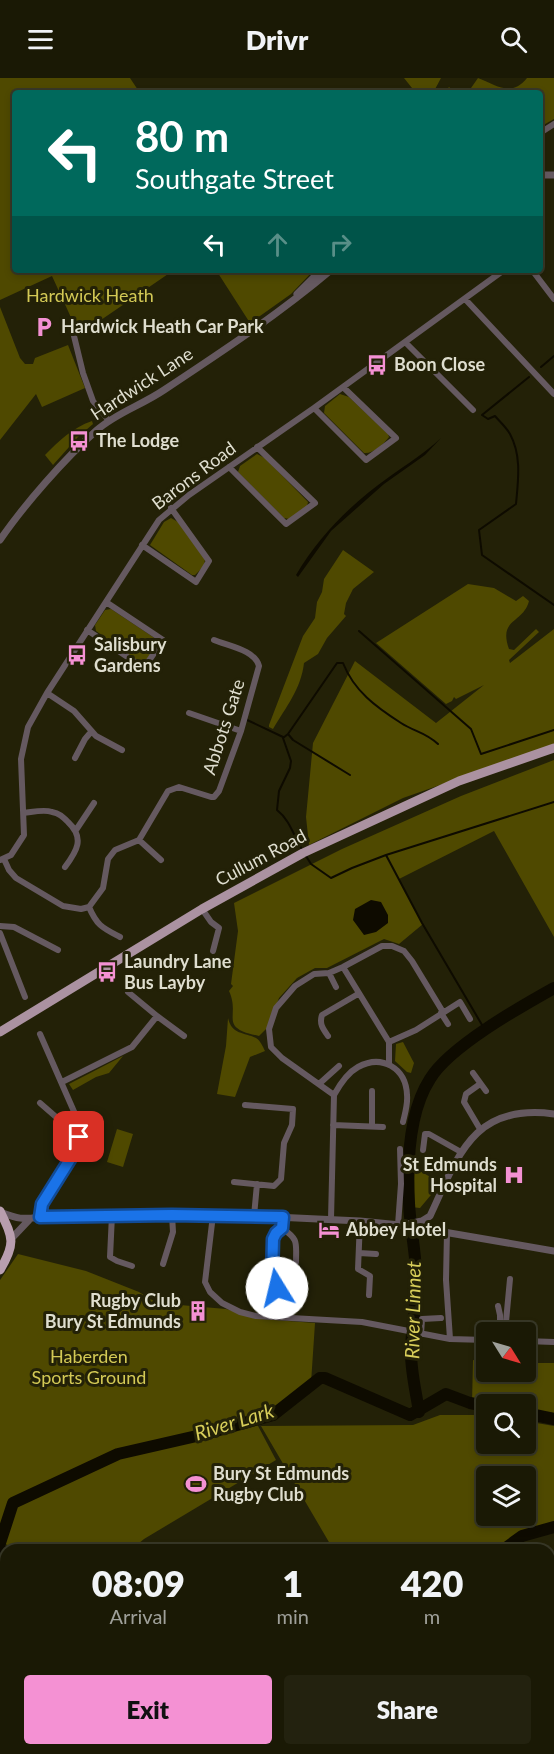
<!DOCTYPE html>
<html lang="en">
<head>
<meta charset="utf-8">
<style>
  :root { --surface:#1a1905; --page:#23220f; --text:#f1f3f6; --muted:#9fa09a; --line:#383827; --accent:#f491d3 }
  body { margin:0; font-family:Lato,sans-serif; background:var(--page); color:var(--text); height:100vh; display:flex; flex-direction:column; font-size:22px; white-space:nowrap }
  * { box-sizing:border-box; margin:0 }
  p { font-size:20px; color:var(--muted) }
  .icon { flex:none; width:33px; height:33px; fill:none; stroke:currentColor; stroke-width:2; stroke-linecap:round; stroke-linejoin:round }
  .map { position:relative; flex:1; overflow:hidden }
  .panel { position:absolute; left:0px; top:1466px; width:555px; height:212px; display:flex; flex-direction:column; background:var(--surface); border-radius:18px 18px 0 0; box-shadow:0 3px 9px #0003,0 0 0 2px var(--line) }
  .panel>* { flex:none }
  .top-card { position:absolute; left:12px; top:12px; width:531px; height:183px; border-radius:6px; box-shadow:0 3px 9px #0003,0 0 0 2px var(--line); background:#00695c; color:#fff; overflow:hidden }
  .needle { width:39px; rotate:127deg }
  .fabs { position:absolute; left:476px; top:1244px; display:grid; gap:12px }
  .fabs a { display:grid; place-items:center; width:60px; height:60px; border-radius:6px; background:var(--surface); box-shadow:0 3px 9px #0003,0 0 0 2px var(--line); font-size:30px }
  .pin { position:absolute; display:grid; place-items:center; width:51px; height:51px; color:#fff; margin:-26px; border-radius:12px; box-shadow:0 3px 9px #0006 }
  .me { position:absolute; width:66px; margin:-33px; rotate:351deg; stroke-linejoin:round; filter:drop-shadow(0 0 4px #0008) }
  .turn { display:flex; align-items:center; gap:21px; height:126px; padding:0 24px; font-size:27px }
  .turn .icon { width:78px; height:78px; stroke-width:2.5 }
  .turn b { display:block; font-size:42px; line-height:51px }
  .lanes { display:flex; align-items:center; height:57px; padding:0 24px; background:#0003; justify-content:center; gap:30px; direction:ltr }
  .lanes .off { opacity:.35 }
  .eta { display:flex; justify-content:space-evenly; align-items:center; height:102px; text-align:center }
  .eta b { font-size:36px; font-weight:800; line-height:42px }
  .cta { display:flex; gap:12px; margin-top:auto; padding:12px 24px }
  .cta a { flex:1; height:69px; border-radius:6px; background:var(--accent); color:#111; font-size:24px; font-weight:800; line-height:69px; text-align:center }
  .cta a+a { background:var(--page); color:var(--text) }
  header { display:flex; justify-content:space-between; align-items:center; height:78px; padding:0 24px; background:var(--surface); font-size:27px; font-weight:800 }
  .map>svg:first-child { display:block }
</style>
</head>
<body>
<header><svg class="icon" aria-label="menu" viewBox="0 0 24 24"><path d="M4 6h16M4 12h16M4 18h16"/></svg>Drivr<svg class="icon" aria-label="search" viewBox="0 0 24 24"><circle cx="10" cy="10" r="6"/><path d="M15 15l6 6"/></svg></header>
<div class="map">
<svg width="554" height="1676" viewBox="0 0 554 1676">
  <rect width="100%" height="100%" fill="#232107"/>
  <path fill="#4f4900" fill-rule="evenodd" d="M0,0H130L140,15H15V192H174L79,257L52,198L0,222Z
    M404,0H441L433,15H416Z
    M478,0C497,7 511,20 527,0H554V41L540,49V15H444L449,9L456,15L471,10Z
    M216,192H314L291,216L250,245Z
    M0,229L20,280L25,286H33L35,280L68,267L85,310L42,329L36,316L0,362Z
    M340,316L349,319L388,356L389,359C384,366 373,376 364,375L324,335L325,328Z
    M92,343L93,346L78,359L53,387L45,377C60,362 72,350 92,343Z
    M257,376L265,380L308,424L307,428L289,441L284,440L238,394L240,388Z
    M171,440L178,444L205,481L204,488L195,497H192L150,467L164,444Z
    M343,472L374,494L353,511L346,525L344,536L346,538L327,560L318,576L304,585C301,611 286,629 273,651L269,649V647L303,558L315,540L317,524L322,514L324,501Z
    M468,506L494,510L516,523L523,518L529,523C523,546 498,540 509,571L514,572L536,551L539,554L509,582L510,585L554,551V667L403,720L309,767L306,739L313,665L355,583L436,645L484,607L456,621L454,619L452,623L446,626L376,565Z
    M111,531L156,561L159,565L144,585H141L96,553L95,547L105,532Z
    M554,682V859L494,753L399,801L423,846L399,866L384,861L327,890H315L297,900L279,920L268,949L259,958C217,949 241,939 229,913L233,908L231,906L238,853L234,825L342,771L461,718Z
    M228,940C232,957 244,954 256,960C260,962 263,969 265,973L250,979L235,1019L217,1016L226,968Z
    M403,964L414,985L411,995L407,994L395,983L396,966Z
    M123,978L109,995L96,999L73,1012L69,1006Z
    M117,1051L133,1056L123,1089L107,1084Z
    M411,1088L441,1105L420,1130L411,1129Z
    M18,1176L86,1193L139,1214L157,1225L226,1231L260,1241L315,1245L311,1305L270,1335L201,1356L202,1359L257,1346L276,1382L144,1461L132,1471H19L10,1469L0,1462V1202Z
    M473,1282L486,1284V1293H525V1285H554V1335L525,1332V1326L486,1327L472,1325Z
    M440,1337H486V1365H525V1343L554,1348V1446L522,1455L496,1471H333L261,1348L413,1347ZM486,1398H525V1437H486Z"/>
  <path fill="#0e0b00" d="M441,360L425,377L384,406L331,453L298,499L296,497C319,458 352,425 389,399C407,386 425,375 441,360Z
    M371,822L381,824L388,837V845L376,854L364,857L353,842L355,831Z"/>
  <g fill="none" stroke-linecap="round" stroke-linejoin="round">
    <path stroke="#0e0b00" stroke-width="2" d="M541,289L554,278
      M529,299L482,337L488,341L495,338C500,344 506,349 510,356C522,378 518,403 516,426L479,452L482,477L554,527
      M359,553L471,651L481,676L554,652
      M245,641L283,659
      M288,656L293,662L350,697
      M303,773C294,759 290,742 277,732L279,713L290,690L291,683L283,660L288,656L337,585H343C354,613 376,629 401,645C415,654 425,654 438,666
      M386,777L422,845L485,952
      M306,778L311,786L331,800L352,790L386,777L554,724"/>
    <path stroke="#0e0b00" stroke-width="12" d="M419,1334C416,1314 411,1294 411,1275C411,1248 418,1221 416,1193C415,1170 410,1148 409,1125C407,1086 408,1035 430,1001C449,969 520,929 554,910
      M525,1335L554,1341
      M0,1465L13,1425L118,1376L201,1357L273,1337L320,1300H325L410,1337L446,1316L470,1325L486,1328
      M503,1472L522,1458L554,1449
      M0,1473L6,1474"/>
    <path stroke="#655960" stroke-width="6" d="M540,55L554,46
      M532,192L554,221
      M465,221L554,316
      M74,258L83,295L93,323L109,343
      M406,265L473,332
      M314,330L366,382L396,360L343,309
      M229,389L286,446L315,425L257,369
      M142,467L196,504L209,483L171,430
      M87,552L144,590L163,562L106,524
      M47,615L74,633L96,658L122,672
      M189,635L241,653
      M75,680L85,661L91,654
      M24,735C33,734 44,731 52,734C59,735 63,739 68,744C85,760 77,773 65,789
      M76,752L94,725
      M139,762L161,782
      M4,781L9,792L16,800L63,828L81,831L89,829C97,848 103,850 120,859
      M0,782L11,777L24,757L21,681L28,649L47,615L159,442L189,417L314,330L504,192
      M89,829L103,810L108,781L115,772L139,762L168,713L179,709L211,719H214L219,713L241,653L259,588C255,572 228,568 214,562
      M202,831L211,844L219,850L213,873
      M0,848L14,849L58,872
      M0,855L25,919
      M343,889L389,964V985
      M329,895L336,909
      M128,914L157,938L184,958
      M441,935L448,946
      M328,958C323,951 319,946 322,937L358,916
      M389,964L416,952L460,924L470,941
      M473,995L486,1013
      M62,1004L132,969L157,938
      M319,1006L339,988
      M372,1013V1048
      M334,1017L282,980L271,969L269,951L276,930L295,908L314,896L329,895L343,889L382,868H392L404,873L412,883L443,934
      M40,1025L79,1059
      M333,1047L383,1049
      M480,1051L464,1024L466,1016L480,1006
      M423,1072L425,1056H429L461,1074
      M234,1104L274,1108L281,1101L284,1065L292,1047L293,1031L245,1027
      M112,1137L110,1179L117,1183L132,1188
      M213,1137L205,1204L210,1214L222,1225L240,1234L256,1238L362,1244L450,1261L486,1262
      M254,1138L257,1106
      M40,1139C39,1111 75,1088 79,1059C80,1055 79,1049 79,1045L40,956
      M283,1139L282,1150C299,1162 296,1164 296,1184
      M331,1141L334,1017C340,1006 347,995 358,989C382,976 406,990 407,1017C408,1026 405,1035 403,1044
      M360,1143L358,1191L370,1198L369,1217
      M398,1147L401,1106L400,1071
      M282,1150L274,1158L272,1201L277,1210L290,1218
      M447,1154L446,1202L450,1261
      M359,1175L376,1176
      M163,1186L173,1154L172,1137
      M498,1228L500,1237V1254
      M505,1254L510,1201
      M421,1256L422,1241L441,1240
      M525,1263L554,1264"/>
    <path stroke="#655960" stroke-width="7" d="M540,97H554
      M297,216L321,192
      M0,462C24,427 65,380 97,352C116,335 142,327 164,312C220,275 279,236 331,192
      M0,1134C21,1142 22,1141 44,1139L230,1137L360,1143L400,1147L410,1151L438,1153L554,1173
      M403,1147L422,1143L430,1138C458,1078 473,1025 554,1036
      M12,1160L29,1142"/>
    <path stroke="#ab92a1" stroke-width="9" d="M0,954L202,831L303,775L459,703L554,670"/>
    <path stroke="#b89eae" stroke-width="9" d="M0,1133C13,1160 16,1165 0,1192
      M342,1671L408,1676
      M138,1676L172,1671
      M214,1676L286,1671"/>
  </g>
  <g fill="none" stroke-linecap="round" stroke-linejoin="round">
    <g stroke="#114b97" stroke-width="15">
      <path id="route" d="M79,1059L74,1075L42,1126L40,1139L172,1137L283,1139L282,1150L276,1155L273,1161L272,1201L277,1210"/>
    </g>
    <use href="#route" stroke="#1a73e8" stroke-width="10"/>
  </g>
  <defs>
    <g id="parking-bare" transform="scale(1.62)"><path d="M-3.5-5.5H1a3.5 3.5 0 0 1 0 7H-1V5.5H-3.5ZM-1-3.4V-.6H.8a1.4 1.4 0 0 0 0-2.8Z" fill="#f491d3" stroke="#232107" stroke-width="2.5" paint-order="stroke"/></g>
    <g id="bus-bare" transform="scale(1.62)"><path d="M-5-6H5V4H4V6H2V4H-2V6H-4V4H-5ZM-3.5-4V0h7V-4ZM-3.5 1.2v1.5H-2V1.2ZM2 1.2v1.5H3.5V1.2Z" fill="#f491d3" stroke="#232107" stroke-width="2.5" paint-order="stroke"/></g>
    <g id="hospital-bare" transform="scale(1.62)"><path d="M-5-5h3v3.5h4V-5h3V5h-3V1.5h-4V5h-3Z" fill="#f491d3" stroke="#232107" stroke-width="2.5" paint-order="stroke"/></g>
    <g id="hotel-bare" transform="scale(1.62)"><path d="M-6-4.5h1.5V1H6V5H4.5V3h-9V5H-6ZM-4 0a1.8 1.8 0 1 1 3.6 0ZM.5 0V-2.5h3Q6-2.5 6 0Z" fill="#f491d3" stroke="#232107" stroke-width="2.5" paint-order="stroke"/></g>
    <g id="building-bare" transform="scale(1.62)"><path d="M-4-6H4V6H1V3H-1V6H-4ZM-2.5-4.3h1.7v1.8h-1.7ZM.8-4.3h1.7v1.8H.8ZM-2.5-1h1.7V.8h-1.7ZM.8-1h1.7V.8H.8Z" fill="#f491d3" stroke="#232107" stroke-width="2.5" paint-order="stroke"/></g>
    <g id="stadium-bare" transform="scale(1.62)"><path d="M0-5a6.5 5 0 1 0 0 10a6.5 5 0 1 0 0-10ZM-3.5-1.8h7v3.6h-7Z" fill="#f491d3" stroke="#232107" stroke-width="2.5" paint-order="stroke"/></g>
  </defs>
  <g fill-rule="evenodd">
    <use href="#parking-bare" x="44" y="249"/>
    <use href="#bus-bare" x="377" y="287"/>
    <use href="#bus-bare" x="79" y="363"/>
    <use href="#bus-bare" x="77" y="577"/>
    <use href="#bus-bare" x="107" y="894"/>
    <use href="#hospital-bare" x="514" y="1097"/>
    <use href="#hotel-bare" x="329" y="1152"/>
    <use href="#building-bare" x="198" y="1233"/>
    <use href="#stadium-bare" x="196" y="1406"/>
  </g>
  <g text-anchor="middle" stroke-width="6" stroke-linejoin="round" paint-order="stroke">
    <g font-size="18" fill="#d3c955" stroke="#232107">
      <text x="90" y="224">Hardwick Heath</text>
      <text x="89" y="1285">Haberden<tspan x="89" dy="21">Sports Ground</tspan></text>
    </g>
    <g font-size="18" font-weight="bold" fill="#dfdecf" stroke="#232107" text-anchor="start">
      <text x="61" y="255">Hardwick Heath Car Park</text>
      <text x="394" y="293">Boon Close</text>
      <text x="96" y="369">The Lodge</text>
      <text x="94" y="573">Salisbury<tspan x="94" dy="21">Gardens</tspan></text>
      <text x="124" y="890">Laundry Lane<tspan x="124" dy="21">Bus Layby</tspan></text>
      <text x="497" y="1093" text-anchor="end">St Edmunds<tspan x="497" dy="21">Hospital</tspan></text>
      <text x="346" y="1158">Abbey Hotel</text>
      <text x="181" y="1229" text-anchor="end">Rugby Club<tspan x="181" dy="21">Bury St Edmunds</tspan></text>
      <text x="213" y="1402">Bury St Edmunds<tspan x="213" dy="21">Rugby Club</tspan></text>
    </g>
    <g font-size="18" fill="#dfdecf" stroke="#232107">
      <text transform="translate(142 306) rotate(-33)" y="6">Hardwick Lane</text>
      <text transform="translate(194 398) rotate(-37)" y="6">Barons Road</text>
      <text transform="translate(224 649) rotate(-72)" y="6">Abbots Gate</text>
      <text transform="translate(261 780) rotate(-28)" y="6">Cullum Road</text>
    </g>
    <g font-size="20" font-style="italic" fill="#d7cd59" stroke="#232107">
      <text transform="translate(413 1232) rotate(-89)" y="7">River Linnet</text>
      <text transform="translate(234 1344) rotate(-17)" y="7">River Lark</text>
    </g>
  </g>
</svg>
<div class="fabs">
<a><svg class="needle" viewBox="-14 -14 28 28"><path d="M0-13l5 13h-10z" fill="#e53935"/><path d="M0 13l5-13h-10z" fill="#9fa09a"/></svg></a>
<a><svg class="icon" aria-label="search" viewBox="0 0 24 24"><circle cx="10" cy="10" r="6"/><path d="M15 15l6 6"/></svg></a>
<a><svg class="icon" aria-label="layers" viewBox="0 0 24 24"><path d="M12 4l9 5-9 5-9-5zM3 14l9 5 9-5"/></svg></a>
</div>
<div class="pin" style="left:79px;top:1059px;background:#d93025"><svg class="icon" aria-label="arrive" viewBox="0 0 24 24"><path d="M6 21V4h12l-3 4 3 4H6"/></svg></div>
<svg class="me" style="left:277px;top:1210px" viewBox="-20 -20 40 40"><circle r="19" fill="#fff"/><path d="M0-13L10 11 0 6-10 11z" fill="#1a73e8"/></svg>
<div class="top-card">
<div class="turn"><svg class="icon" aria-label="left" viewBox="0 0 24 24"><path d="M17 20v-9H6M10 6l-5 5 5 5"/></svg><div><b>80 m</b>Southgate Street</div></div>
<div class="lanes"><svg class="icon" aria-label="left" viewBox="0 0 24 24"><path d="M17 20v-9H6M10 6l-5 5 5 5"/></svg><svg class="icon off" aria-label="ahead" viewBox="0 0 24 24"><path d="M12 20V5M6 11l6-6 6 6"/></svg><svg class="icon off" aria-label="right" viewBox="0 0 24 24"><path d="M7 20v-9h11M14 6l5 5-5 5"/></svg></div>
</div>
<section class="panel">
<div class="eta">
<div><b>08:09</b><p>Arrival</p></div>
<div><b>1</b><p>min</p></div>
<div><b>420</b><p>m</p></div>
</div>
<div class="cta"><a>Exit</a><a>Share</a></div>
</section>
</div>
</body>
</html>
